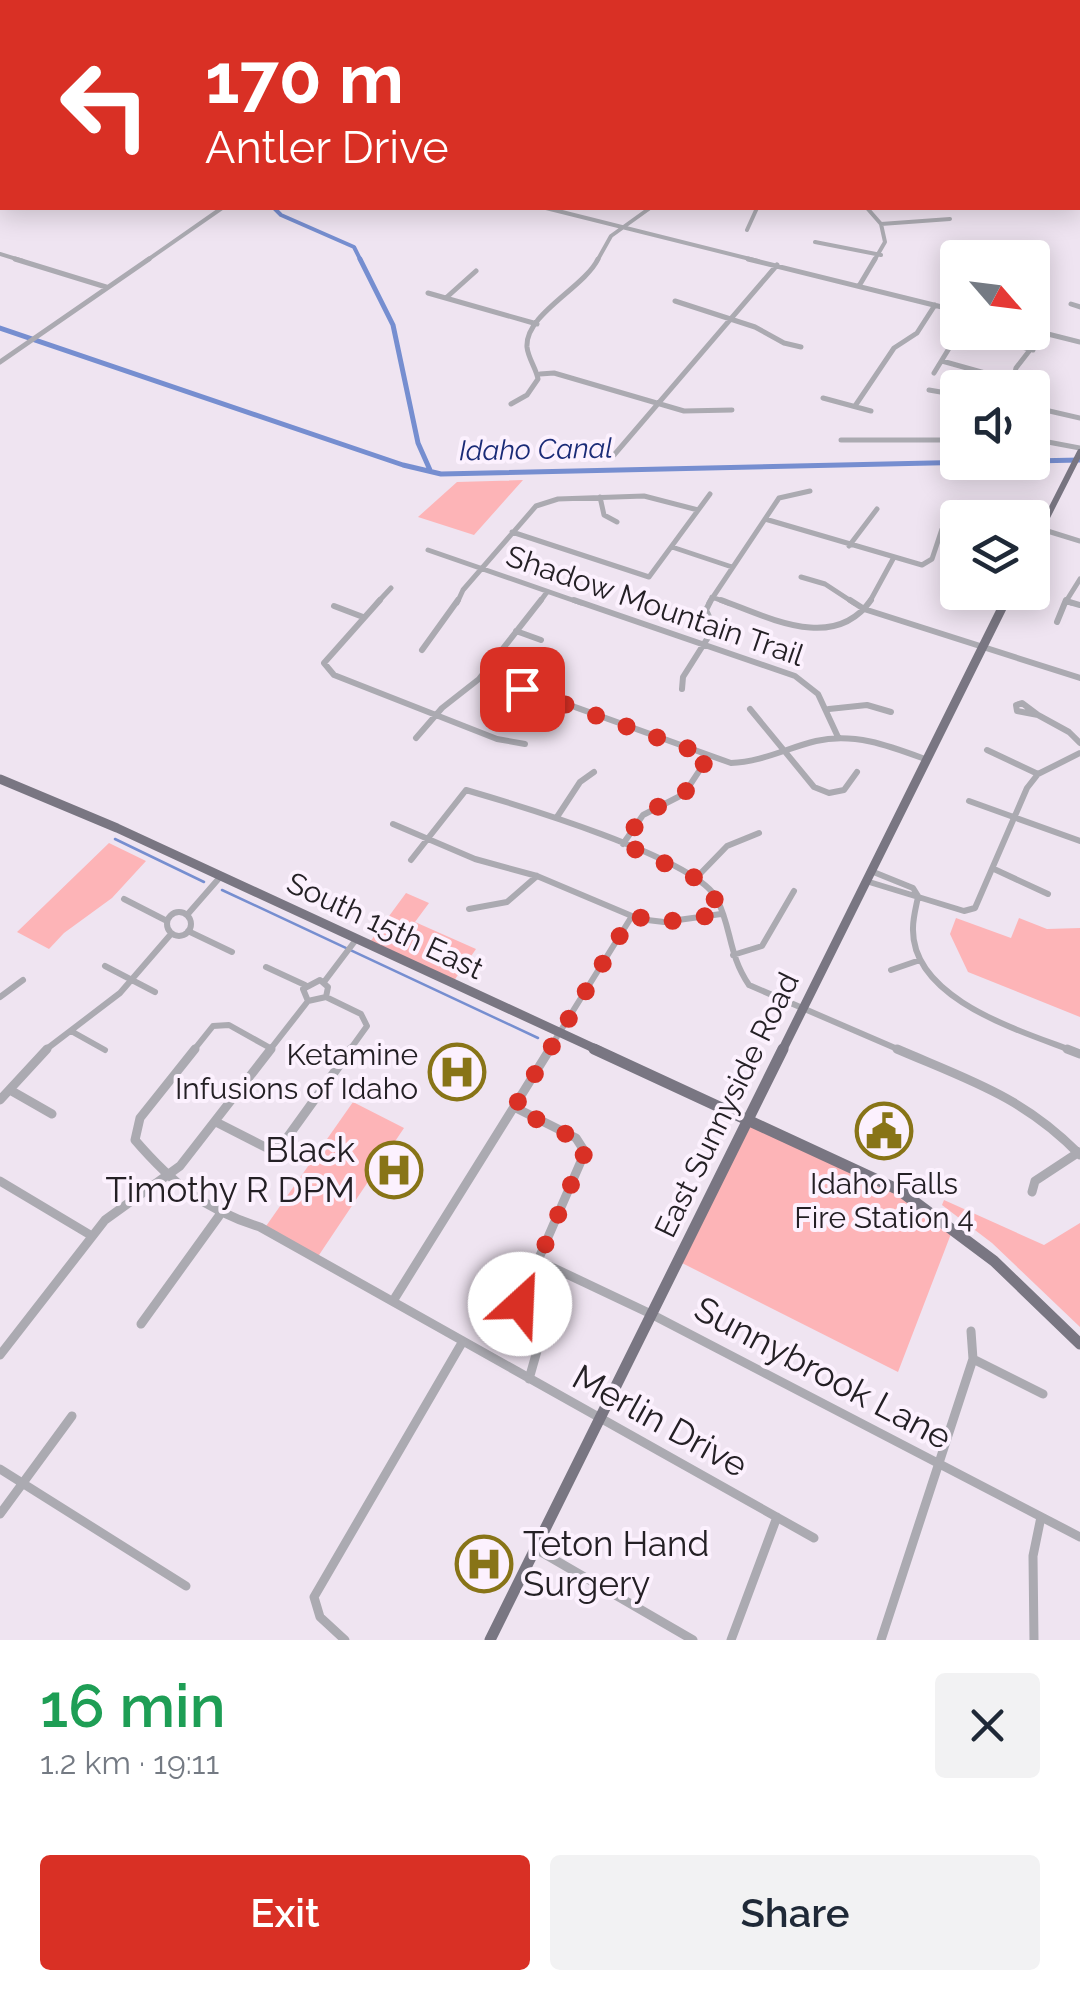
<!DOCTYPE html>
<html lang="en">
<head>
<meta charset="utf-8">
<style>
  :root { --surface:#fff; --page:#f2f2f3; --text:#1f2937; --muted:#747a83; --accent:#d93025 }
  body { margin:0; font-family:Raleway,sans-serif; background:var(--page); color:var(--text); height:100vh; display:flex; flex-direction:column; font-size:38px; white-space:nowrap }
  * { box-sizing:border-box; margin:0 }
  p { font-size:32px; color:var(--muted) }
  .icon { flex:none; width:55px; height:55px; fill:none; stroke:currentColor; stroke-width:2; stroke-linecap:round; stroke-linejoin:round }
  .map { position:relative; height:1640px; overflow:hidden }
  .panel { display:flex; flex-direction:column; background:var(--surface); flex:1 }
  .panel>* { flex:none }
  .banner { position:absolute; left:0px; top:0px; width:1080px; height:210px; box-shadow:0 5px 25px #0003; background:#d93025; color:#fff; overflow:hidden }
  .needle { width:65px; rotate:118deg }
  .fabs { position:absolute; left:940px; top:240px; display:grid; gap:20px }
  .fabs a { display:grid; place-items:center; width:110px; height:110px; border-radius:10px; background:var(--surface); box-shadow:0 5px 25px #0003; font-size:50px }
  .pin { position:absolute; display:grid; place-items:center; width:85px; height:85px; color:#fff; margin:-42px; border-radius:20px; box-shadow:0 5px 15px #0006 }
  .me { position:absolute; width:110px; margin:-55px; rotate:25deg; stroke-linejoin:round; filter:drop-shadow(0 0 8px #0008) }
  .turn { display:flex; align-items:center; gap:35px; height:210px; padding:0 40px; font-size:45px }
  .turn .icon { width:130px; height:130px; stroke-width:2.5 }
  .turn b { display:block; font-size:70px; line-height:85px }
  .round { display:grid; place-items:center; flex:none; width:105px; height:105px; border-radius:10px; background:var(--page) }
  .summary { display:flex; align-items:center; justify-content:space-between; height:170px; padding:0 40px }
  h1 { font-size:60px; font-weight:600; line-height:75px; color:#1e9e55 }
  .cta { display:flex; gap:20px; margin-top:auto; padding:20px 40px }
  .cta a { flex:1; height:115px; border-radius:10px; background:var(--accent); color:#fff; font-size:40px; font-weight:600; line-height:115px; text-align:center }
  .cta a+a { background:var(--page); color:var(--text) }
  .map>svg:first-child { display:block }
</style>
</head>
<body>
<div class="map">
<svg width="1080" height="1640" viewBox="0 0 1080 1640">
  <rect width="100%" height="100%" fill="#efe4f1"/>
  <path fill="#fdb4b7" d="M523,480L474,535L418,517L457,482Z
    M109,843L146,861L112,898L64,933L49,949L17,932Z
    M406,893L429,903L415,922L476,949L451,985L367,946Z
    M956,918L1011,938L1019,918L1047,929L1080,928V1017L968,972L950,934Z
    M353,1102L404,1128L317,1258L264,1229Z
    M748,1120L893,1187L954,1226L898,1372L678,1261Z
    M944,1200L1044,1245L1080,1223V1327L992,1243L942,1205Z"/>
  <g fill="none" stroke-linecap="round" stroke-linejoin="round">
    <path stroke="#768ed0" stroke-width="2.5" d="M115,839L204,882
      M222,890L538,1038"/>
    <path stroke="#768ed0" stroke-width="4" d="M274,208L281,215L354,247L361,261"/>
    <path stroke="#768ed0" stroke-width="5" d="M360,259L393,325L418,443L430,470
      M0,328L403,465L441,474L976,462
      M1032,461L1080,460"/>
    <path stroke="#abaab1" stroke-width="4" d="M375,0L386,2
      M693,0L706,2
      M742,0H760
      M851,0L864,2
      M936,0L950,2
      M1022,0L1033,2
      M1066,0L1072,2
      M189,2L194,0
      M250,2L260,1
      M519,2L523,0
      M1078,65L1080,61
      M1078,165L1080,161
      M546,208L758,261
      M867,208L881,224L885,242L874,261
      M881,224L950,219
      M747,230L757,208
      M815,242L881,255
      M0,254L23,261
      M146,261L222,208
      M597,261L611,236L650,208"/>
    <path stroke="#abaab1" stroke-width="5" d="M15,259L106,287
      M748,259L958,311
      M859,286L875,259
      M428,293L537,324
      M447,297L476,271
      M675,301L755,327L784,343L801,347
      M1071,304L1080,307
      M1032,330L1080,342
      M966,332L1033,350
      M942,361L992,375L1038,378
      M0,362L149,259
      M934,373L959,332
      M540,374L554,373L684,411L732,410
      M1014,377L1016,368L1040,337
      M929,390L958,395
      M823,398L871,411
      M511,404L527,395L538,379C536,368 528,358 527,347C525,314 584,288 598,259
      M855,406L894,348L917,333L935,305
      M1032,407L1080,418
      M1032,439L1080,448
      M841,440H958
      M949,440L945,425L958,405
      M603,459L614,455L777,265
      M600,497L604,515L617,522
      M765,519L922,565L932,559L942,529
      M1041,529L1080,541
      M512,532L649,577L710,494
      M849,546L877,509
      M672,547L732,567
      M428,550L581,603
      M801,577L825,584L854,603
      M712,597L728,603
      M1066,601L1071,603
      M377,603L391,588
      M457,603L463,590L536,506L558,499L644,496L698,510
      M539,603L547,592
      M709,603L779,498L810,491
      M869,603L893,559
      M1065,603L1080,579"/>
    <path stroke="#abaab1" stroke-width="6" d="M380,600L324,663L334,675L497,739L525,744
      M574,600L795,676L818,694L838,737
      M721,600C768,617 834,653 871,600
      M850,600L864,609L1080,678
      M1066,601L1080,605
      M334,606L363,617
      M1057,622L1066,600
      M516,631L541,640
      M422,650L458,600
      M483,674L731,763C762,762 787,748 816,741C854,732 890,746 925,759
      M682,689L683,677L714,628L706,610L711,600
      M1022,703L1038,715L1017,711L1016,705Z
      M750,709L814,787L829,793L844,790L857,772
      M829,709L867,705L891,712
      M1038,715L1069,732L1080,743
      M416,738L442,708L479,679L541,600
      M987,750L1038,774
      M969,801L1080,841
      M557,817L580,782L594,772
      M393,824L475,859L537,876L639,919L664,922L721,914
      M623,844L643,815L684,794L709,756
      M411,860L466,790C514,804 697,858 717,899C732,929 728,954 749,985L902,1051
      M994,869L1048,894
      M871,871L913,888L918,896
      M697,877L727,846L759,833
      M866,881L964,911L975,908L1027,788L1038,774L1080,753
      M918,897C916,907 913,918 913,928C911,999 1021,1031 1073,1051
      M124,899L167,921
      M469,909L507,902L537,876
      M167 924a12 12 0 1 1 24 0a12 12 0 1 1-24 0Z
      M187,915L221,876
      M188,931L232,952
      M733,955L762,946L794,891
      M105,966L155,992
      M266,967L305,985
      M891,970L920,960
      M320,980L328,987L326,997L308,1001L303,989Z
      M324,982L355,941
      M0,997L23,980
      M326,997L361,1014L367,1026L349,1051
      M71,1031L105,1050
      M44,1051L120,993L171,934
      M193,1051L213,1026L229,1025L272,1049
      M269,1051L308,1001
      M548,1051L632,916"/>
    <path stroke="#abaab1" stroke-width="9" d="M195,1049L140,1118L135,1140C172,1183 205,1210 260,1227L814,1538
      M897,1049C969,1080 1024,1097 1080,1155
      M1067,1049L1080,1054
      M10,1090L52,1114
      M0,1100L47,1049
      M514,1107L576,1138L585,1152L519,1304L537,1351L529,1379
      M216,1122L267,1148L284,1142L351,1049
      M0,1181L92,1236
      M1032,1192L1035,1181L1079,1152
      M539,1261L651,1314L1080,1537
      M393,1301L550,1049
      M141,1324L219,1216
      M0,1355L105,1220L180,1166L271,1049
      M973,1359L1043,1394
      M0,1469L186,1586
      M0,1514L72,1416
      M536,1549L693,1640
      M345,1640L320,1617L314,1597L463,1341
      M731,1640L777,1517
      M881,1640L973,1359L971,1331
      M1034,1640L1033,1556L1041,1517"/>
    <path stroke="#797682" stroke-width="6" d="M1032,547L1080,452
      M1005,603L1010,592"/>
    <path stroke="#797682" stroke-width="9" d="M0,779L117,828L600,1051
      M782,1051L1006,600"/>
    <path stroke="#797682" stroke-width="11" d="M594,1049L899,1190L994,1261L1080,1344
      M490,1640L783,1049"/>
  </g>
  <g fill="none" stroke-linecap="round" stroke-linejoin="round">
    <path stroke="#d93025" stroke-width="18" stroke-dasharray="0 32.4" d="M520,1304L585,1152L582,1142L514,1108L632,916L664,922L721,914L708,884L624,844L643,814L684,794L709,756L522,689"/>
  </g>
  <defs>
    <g id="hospital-ring" transform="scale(2.875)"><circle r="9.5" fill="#fcf1fe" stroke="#887417" stroke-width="1.5"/><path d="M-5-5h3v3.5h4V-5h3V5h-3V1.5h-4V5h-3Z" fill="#887417"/></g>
    <g id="civic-ring" transform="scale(2.875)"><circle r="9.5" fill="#fcf1fe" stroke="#887417" stroke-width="1.5"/><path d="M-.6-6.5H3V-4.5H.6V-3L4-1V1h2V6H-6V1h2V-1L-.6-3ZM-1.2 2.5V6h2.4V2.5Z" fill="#887417"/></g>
  </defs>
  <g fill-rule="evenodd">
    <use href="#hospital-ring" x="457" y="1072"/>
    <use href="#civic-ring" x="884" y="1131"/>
    <use href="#hospital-ring" x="394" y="1170"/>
    <use href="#hospital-ring" x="484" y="1564"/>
  </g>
  <g text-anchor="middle" stroke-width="8" stroke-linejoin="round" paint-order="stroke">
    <g font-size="28" font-style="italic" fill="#1a2b77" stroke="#fcf1fe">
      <text transform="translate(536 449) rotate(-1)" y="10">Idaho Canal</text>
    </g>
    <g font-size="30" fill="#242025" stroke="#fcf1fe">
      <text transform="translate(655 606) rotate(19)" y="10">Shadow Mountain Trail</text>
      <text transform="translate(385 926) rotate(25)" y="10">South 15th East</text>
      <text transform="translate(727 1105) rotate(-64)" y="10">East Sunnyside Road</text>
    </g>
    <g font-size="30" fill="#242025" stroke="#fcf1fe" text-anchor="end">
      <text x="418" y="1065">Ketamine<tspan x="418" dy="34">Infusions of Idaho</tspan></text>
      <text x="884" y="1194" text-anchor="middle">Idaho Falls<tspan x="884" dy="34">Fire Station 4</tspan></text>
    </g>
    <g font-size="35" fill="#242025" stroke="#fcf1fe" text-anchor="end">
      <text x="355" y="1162">Black<tspan x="355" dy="40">Timothy R DPM</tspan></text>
      <text x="523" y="1556" text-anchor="start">Teton Hand<tspan x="523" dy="40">Surgery</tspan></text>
    </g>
    <g font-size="35" fill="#242025" stroke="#fcf1fe">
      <text transform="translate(823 1373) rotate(28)" y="12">Sunnybrook Lane</text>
      <text transform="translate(660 1421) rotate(29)" y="12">Merlin Drive</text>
    </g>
  </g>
</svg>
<div class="fabs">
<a><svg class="needle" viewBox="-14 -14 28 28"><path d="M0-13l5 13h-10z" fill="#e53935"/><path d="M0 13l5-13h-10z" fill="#747a83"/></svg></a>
<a><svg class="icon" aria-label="sound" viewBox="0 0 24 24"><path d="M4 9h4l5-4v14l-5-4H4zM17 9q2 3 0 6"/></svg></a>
<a><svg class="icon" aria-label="layers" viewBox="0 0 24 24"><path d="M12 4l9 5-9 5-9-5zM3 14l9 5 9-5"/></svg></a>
</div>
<div class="pin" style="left:522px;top:689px;background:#d93025"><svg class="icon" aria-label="arrive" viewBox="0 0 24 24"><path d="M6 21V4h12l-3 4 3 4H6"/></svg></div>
<svg class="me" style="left:520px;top:1304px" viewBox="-20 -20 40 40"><circle r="19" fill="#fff"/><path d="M0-13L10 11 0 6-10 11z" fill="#d93025"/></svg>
<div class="banner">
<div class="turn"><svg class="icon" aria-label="left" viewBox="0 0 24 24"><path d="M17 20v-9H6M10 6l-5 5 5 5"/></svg><div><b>170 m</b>Antler Drive</div></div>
</div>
</div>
<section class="panel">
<div class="summary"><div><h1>16 min</h1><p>1.2 km · 19:11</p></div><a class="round"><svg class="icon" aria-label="close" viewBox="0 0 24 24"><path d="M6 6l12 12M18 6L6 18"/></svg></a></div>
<div class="cta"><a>Exit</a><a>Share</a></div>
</section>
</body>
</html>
